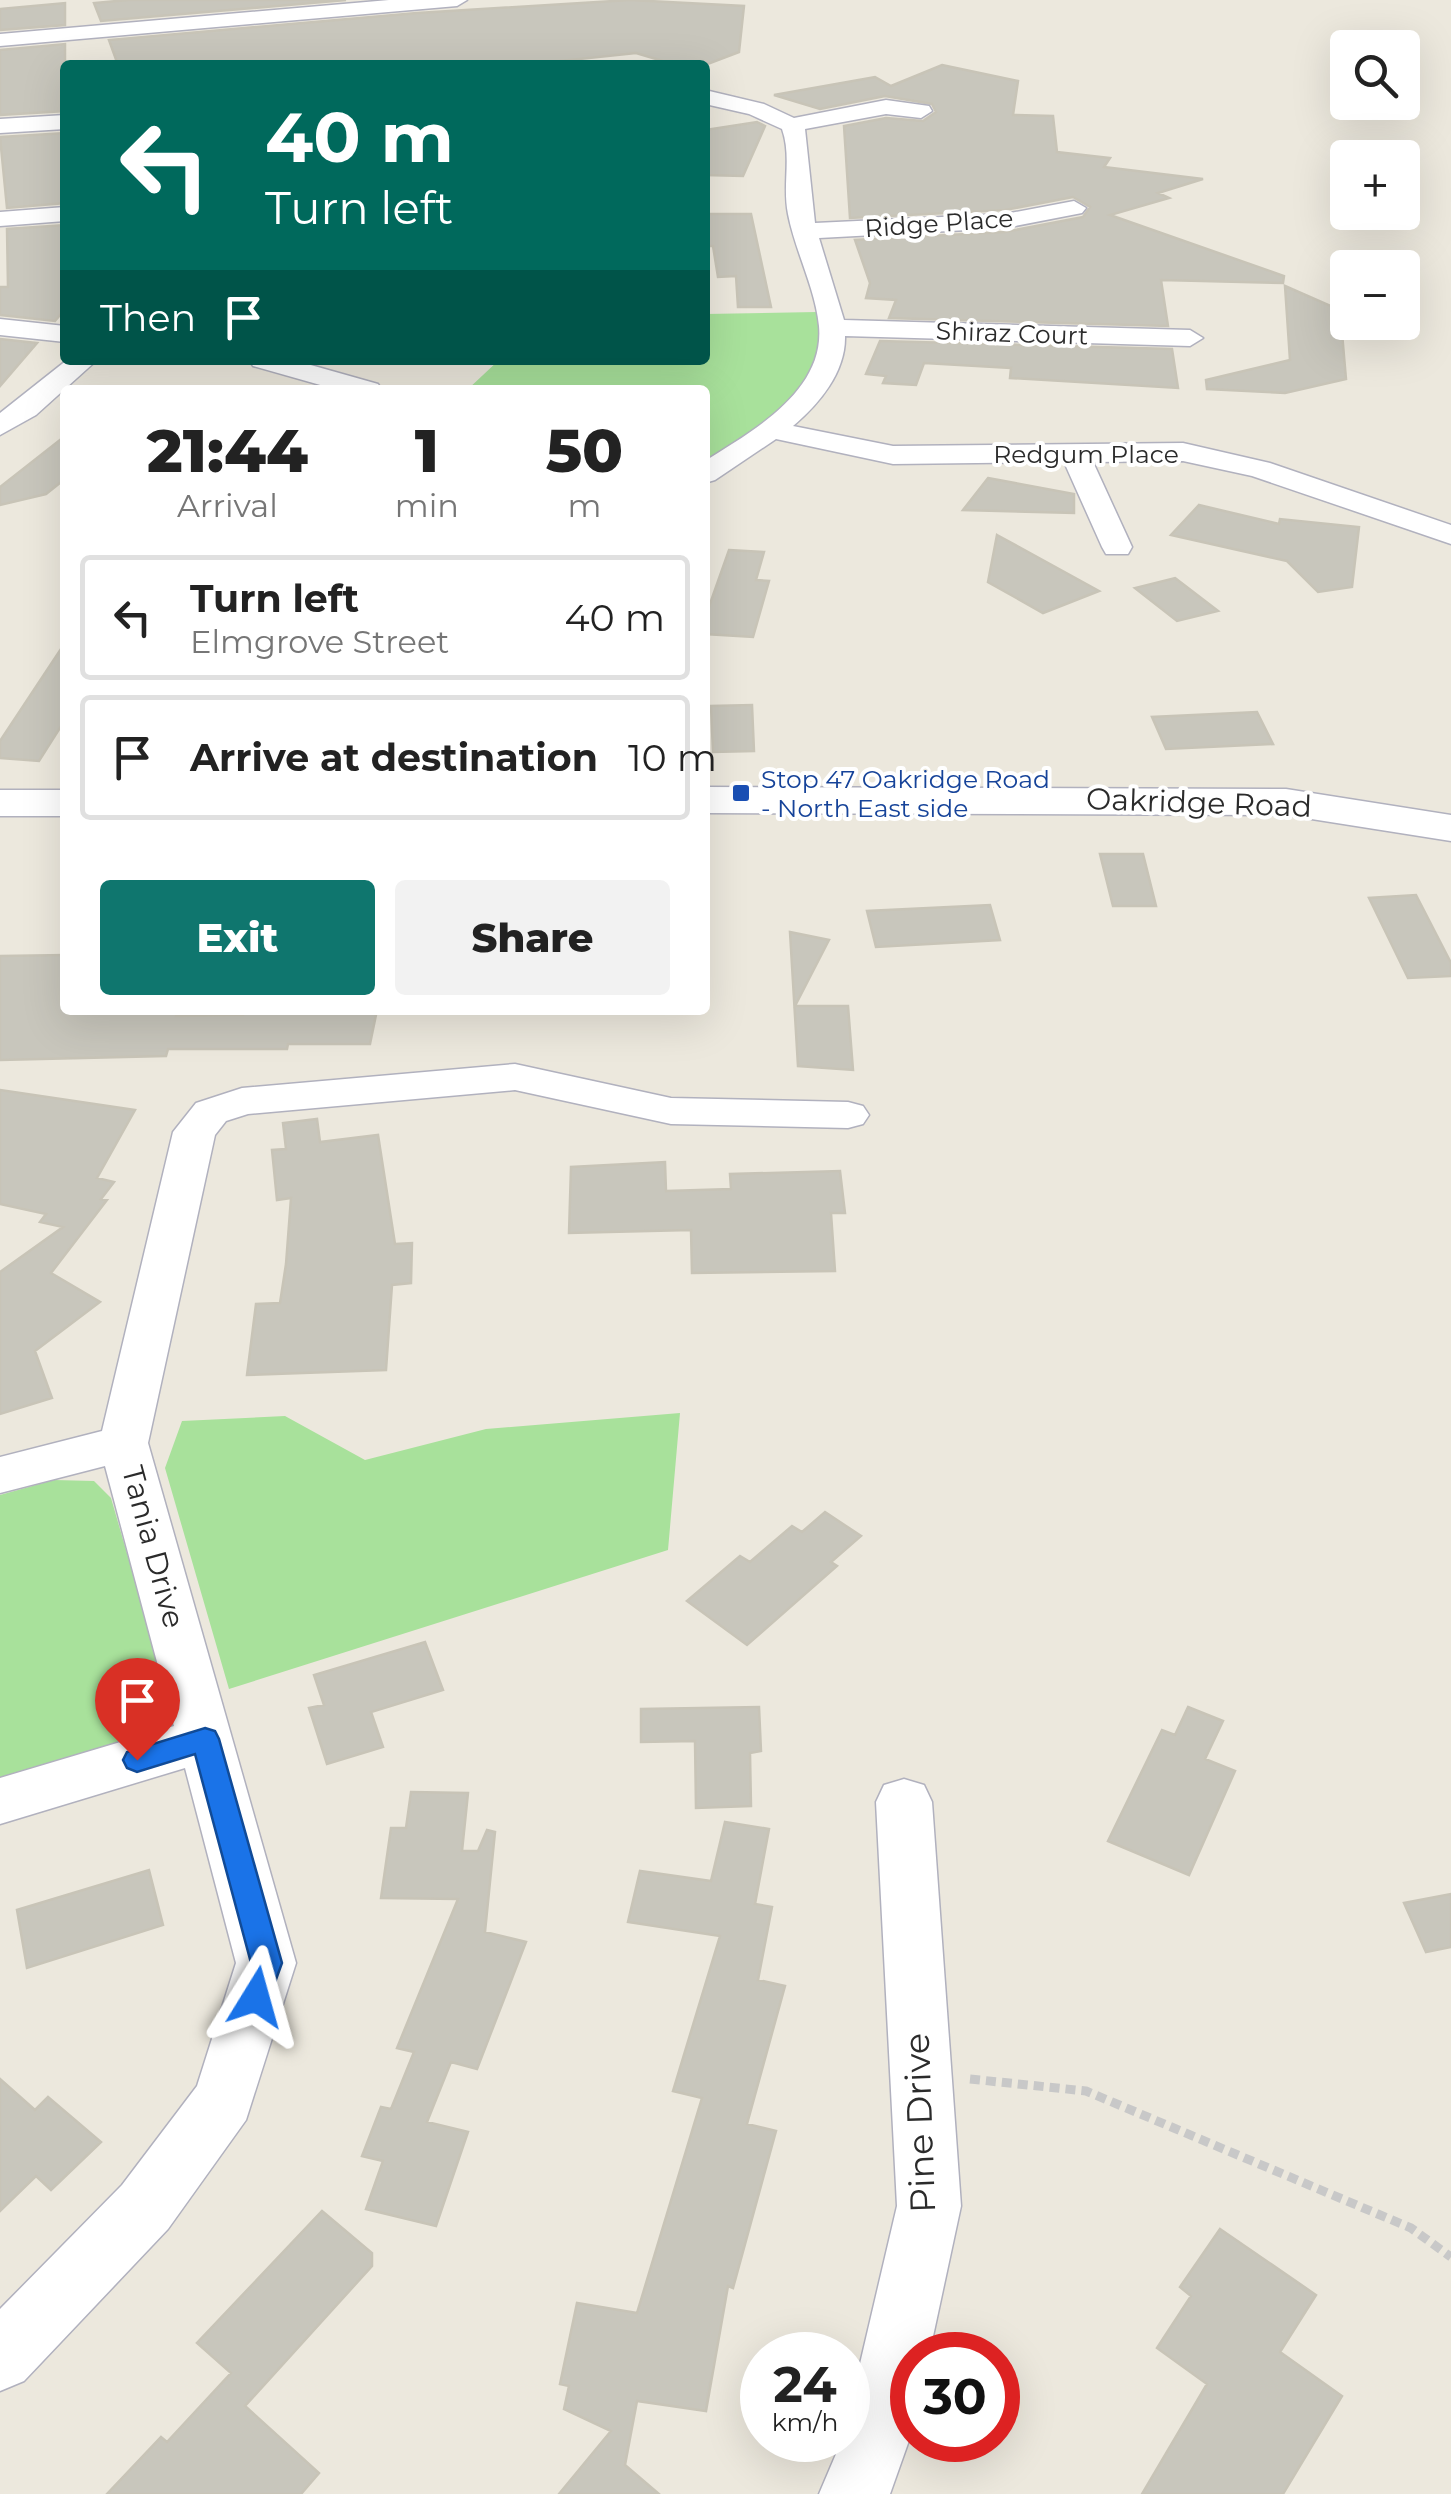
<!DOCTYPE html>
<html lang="en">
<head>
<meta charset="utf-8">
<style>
  :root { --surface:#fff; --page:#f2f2f2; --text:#222; --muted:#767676; --line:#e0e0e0; --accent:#0f766e }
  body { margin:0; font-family:Montserrat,sans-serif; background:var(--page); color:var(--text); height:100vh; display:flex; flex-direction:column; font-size:38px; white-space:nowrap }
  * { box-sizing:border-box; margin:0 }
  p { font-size:32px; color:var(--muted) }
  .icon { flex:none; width:55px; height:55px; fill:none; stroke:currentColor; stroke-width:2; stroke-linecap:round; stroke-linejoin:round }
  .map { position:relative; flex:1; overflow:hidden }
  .details { position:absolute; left:60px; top:385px; width:650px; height:630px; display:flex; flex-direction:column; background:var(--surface); border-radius:10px; box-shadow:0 10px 40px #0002 }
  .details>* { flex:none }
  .hud { position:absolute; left:60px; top:60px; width:650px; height:305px; border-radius:10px; box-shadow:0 10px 40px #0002; background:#00695c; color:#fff; overflow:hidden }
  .buttons { position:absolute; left:1330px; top:30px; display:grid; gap:20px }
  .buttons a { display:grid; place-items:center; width:90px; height:90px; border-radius:10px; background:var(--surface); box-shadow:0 10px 40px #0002; font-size:50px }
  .speed { position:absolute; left:740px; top:2332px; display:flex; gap:20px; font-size:50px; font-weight:700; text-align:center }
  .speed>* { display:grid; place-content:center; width:130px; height:130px; border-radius:50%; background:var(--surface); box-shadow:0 10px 40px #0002; line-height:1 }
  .speed small { font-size:25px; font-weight:400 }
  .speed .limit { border:15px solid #d22; background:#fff; color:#111 }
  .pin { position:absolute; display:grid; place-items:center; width:85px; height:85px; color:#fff; margin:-102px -42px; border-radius:50% 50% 50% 0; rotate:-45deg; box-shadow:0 0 10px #0007 }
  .pin .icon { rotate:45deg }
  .me { position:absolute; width:110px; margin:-55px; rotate:8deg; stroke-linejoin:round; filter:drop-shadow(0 0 8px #0008) }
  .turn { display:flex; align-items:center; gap:35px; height:210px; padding:0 40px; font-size:45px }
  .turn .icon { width:130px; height:130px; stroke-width:2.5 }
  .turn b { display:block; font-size:70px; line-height:85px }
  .then { display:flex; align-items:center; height:95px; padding:0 40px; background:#0003; gap:20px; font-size:38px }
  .eta { display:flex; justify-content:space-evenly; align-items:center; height:170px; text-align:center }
  .eta b { font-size:60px; font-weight:800; line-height:70px }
  .action { display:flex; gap:20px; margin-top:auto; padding:20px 40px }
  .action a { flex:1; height:115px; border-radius:10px; background:var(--accent); color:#fff; font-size:40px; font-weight:800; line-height:115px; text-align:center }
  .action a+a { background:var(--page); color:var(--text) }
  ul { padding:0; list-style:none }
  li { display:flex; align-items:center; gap:30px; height:125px; margin:0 20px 15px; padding:0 20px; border:5px solid var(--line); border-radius:10px }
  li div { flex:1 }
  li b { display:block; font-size:38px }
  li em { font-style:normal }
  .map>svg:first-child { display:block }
</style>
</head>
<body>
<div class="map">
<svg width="1451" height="2494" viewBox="0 0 1451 2494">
  <rect width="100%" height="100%" fill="#ece8dd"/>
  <path fill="#a8e19b" d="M817,312C818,325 823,346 818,358C799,405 747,438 705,461V390H467L499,360H705V314Z
    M680,1413L668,1550L229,1689L165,1468L182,1421L285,1416L365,1460L486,1429Z
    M54,1480L94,1481L111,1498L168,1695L150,1732L115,1748L0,1782V1495Z"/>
  <path fill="#c8c6bc" stroke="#c8c4b7" stroke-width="2.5" d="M128,0H346L101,21L94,3Z
    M630,0L744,6L739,52L705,65H676L636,53L523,65H118L109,40L417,13Z
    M65,3V25L0,30V9Z
    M65,44V111L0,115V50Z
    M942,65L1018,81L1013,115L1053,116L1057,152L1110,158L1104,167L1203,179L1158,193L1169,198L1110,215L1284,276L1283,283L1161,280L1168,326L889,318L896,300L866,298L870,283L855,240L1005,232L1083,217L1090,207L1073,197L1005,210L850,218L844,126L886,118L923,121L936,112L932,104L885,96L820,109L774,95L875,77L891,86Z
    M757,122L765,126L743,176L705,175V130Z
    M65,133V203L7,208L0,137Z
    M705,214H751L771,307H738L736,276L718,277L713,246H705Z
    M65,225V309L55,321L0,315V287H8L7,229Z
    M1285,286L1340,310L1346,379L1285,393L1207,389L1206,380L1290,360Z
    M0,339L37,343L0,386Z
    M880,341L1172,349L1178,388L1010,378L1011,368L924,363L916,385L883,383L886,376L866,374Z
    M65,436V479L46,494L0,505V487Z
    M988,478L1074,494V513L963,510Z
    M1199,505L1279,524L1280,519L1359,527L1352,587L1318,592L1287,561L1171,535Z
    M997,535L1099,591L1043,613L988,582Z
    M729,550L764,552L756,580L769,581L753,637L705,634V618Z
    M1175,578L1218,611L1177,621L1135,588Z
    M65,643V720L39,761L0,758V741Z
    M752,705L754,751L713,752L711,706Z
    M1257,712L1273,744L1166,749L1152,717Z
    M1100,854H1143L1156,906H1113Z
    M1416,895L1451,963V976L1408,978L1369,898Z
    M990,905L1000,940L876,947L867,911Z
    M790,932L829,940L795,1006H848L853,1070L798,1066Z
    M65,955V1010H177L176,1016L243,1015L244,1010H377L370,1044H288L287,1049H168L166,1056L0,1060V956Z
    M0,1090L135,1110L97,1178L114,1182L101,1199L107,1200L51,1273L100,1302L35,1351L52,1398L0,1414V1272L63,1227L40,1222L46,1214L0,1204Z
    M317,1119L320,1142L378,1135L395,1244L412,1243L411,1283L392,1285L386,1370L247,1375L256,1304L280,1303L286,1264L291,1198L277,1200L272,1150L286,1149L283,1123Z
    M665,1162L666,1191L731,1189L730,1174L840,1171L845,1213H831L835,1271L692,1273L691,1230L569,1233L571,1167Z
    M825,1512L861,1536L831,1562L837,1566L747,1645L687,1601L740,1556L750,1562L792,1526L802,1532Z
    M425,1642L443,1690L371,1712L383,1747L327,1764L309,1708L324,1705L314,1675Z
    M759,1707L761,1751L750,1753L751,1806L696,1808L695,1741L641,1742V1709Z
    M1188,1707L1223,1721L1205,1759L1235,1771L1189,1875L1108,1841L1162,1730L1175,1735Z
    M411,1792L468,1793L462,1851H478L487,1830L495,1832L485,1932L526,1942L477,2069L451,2062L427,2122L468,2132L436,2226L366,2209L383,2161L362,2156L381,2107L391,2109L414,2052L397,2048L458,1899L381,1898L391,1828H406Z
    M725,1822L769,1829L755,1904L772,1907L758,1980L785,1986L747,2124L776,2131L733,2288L728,2286L706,2411L637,2401L625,2465L659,2494H559L611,2431L564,2409L569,2386L560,2384L577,2303L637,2313L702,2098L673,2091L720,1936L628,1922L640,1871L711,1881Z
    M149,1870L163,1925L27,1968L17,1910Z
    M1451,1894V1947L1426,1952L1404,1903Z
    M0,2079L35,2110L48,2097L101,2142L51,2190L36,2176L0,2211Z
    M322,2211L372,2253V2266L245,2406L319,2473L301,2494H107L161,2437L167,2442L231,2373L197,2343Z
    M1220,2229L1316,2295L1280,2352L1342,2396L1283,2494H1142L1207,2384L1157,2348L1191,2296L1180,2287Z"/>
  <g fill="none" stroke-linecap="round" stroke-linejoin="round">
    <g stroke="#b1b1be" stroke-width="3">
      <path id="minor" d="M389,0H467L457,6L0,46V34Z
        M705,90L764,104L794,118L886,100L929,106L932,111L921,118L886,114L805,129L815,223L1005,214L1074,201L1086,208L1082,213L1005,228L819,238L844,320L1190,330L1203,338L1190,346L845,336C846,372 819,404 793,426L893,446L1183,443L1270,463L1451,525V544L1252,476L1183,461L1093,462L1132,547L1128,554H1106L1102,547L1064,462L893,464L776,439L715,480L705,483V461C753,431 825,391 819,326C815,287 795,251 788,214C782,185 792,157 782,129L749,114L705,104Z
        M65,115V129L0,133V119Z
        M65,207V221L0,226V212Z
        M0,319L65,326V342L0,335Z
        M67,360H97L36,415L0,435V413Z
        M249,360H293L378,384L382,390H338L253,366Z
        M515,1064L671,1098L848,1102L863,1106L869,1115L863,1124L848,1128L671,1124L515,1090L248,1114L226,1121L215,1135L148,1443L296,1963L246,2120L168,2229L24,2381L0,2391V2309L122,2185L197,2086L236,1963L185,1768L0,1824V1778L174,1726L105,1466L0,1493V1457L102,1431L173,1132L196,1103L242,1088Z
        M904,1779L924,1785L932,1802L961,2206L929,2355H912V2432L890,2494H819L842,2440H848V2415L897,2206L876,1802L884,1785Z"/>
    </g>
    <g stroke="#b1b1be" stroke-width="3">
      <path id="tertiary" d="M705,787L1286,789L1451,815V841L1286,815L705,813Z
        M0,790H65V816H0Z"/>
    </g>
    <path stroke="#c8c8c8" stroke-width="9" stroke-dasharray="10 6" stroke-linecap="butt" d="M970,2079L1086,2091L1411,2228L1451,2257"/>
    <use href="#minor" fill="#fff" fill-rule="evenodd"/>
    <use href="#tertiary" fill="#fff" fill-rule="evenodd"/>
  </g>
  <path fill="#1a73e8" stroke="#114b97" stroke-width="2.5" d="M205,1728L215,1731L219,1739L282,1963L266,2007L256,2011L245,2007L241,1997L251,1963L195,1754L137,1772L127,1768L123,1760L127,1752Z"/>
  <rect fill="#1a4fb4" stroke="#fff" stroke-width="4" x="731" y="783" width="20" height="20" rx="5"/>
  <g text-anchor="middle" stroke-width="8" stroke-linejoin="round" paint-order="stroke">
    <g font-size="25" fill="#2b2b2b" stroke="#fff">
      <text transform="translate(939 223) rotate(-4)" y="9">Ridge Place</text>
      <text transform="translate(1012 333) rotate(2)" y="9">Shiraz Court</text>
      <text x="1086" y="463">Redgum Place</text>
    </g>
    <g font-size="25" fill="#164399" stroke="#fff" text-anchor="start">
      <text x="761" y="788">Stop 47 Oakridge Road<tspan x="761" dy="29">- North East side</tspan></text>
    </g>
    <g font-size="30" fill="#2b2b2b" stroke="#fff">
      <text transform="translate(1199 803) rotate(2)" y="10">Oakridge Road</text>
      <text transform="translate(153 1547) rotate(75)" y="10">Tania Drive</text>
    </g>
    <g font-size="35" fill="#2b2b2b" stroke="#fff">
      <text transform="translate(920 2123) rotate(-92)" y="12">Pine Drive</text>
    </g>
  </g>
</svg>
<div class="buttons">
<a><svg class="icon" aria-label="search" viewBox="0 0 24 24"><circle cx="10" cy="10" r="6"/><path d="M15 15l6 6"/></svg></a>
<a>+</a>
<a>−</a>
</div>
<div class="speed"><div>24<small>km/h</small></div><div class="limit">30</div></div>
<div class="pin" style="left:137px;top:1760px;background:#d93025"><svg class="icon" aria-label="arrive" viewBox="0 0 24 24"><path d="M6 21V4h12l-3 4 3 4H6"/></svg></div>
<svg class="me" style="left:256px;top:1997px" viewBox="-20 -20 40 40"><path d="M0-17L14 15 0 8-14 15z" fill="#1a73e8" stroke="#fff" stroke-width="4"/></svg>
<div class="hud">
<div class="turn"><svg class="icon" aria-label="left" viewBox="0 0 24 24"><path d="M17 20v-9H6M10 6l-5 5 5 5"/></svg><div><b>40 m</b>Turn left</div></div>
<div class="then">Then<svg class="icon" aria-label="arrive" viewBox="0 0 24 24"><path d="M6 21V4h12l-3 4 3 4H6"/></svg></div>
</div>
<section class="details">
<div class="eta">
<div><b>21:44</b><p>Arrival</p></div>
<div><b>1</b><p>min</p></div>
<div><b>50</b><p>m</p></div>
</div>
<ul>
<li><svg class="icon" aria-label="left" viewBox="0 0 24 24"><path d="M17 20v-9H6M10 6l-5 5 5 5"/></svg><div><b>Turn left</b><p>Elmgrove Street</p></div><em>40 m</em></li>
<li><svg class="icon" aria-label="arrive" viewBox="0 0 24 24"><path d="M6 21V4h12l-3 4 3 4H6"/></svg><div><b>Arrive at destination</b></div><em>10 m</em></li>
</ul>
<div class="action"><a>Exit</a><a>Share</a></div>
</section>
</div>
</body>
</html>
